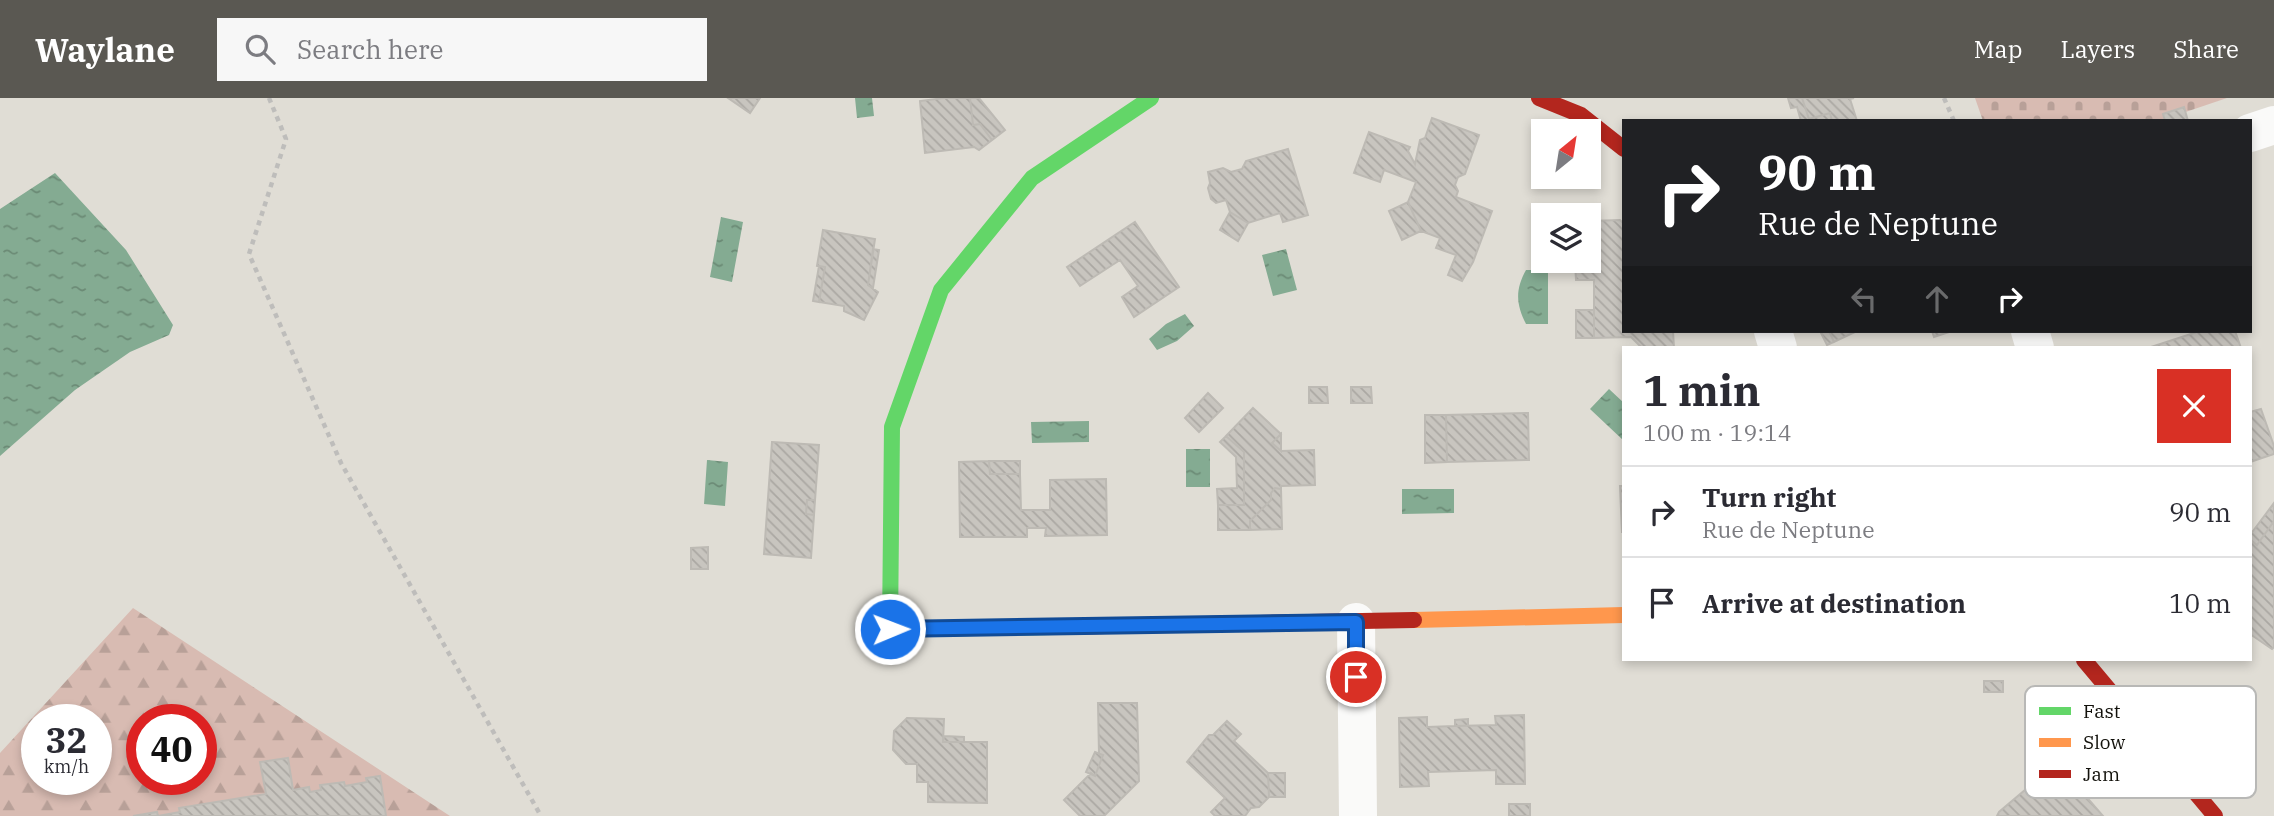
<!DOCTYPE html>
<html lang="en">
<head>
<meta charset="utf-8">
<style>
  :root { --surface:#fff; --page:#f7f7f7; --text:#2b2b33; --muted:#7c7c81; --line:#e1e1e2; --accent:#5a5852 }
  body { margin:0; font-family:"IBM Plex Serif",serif; background:var(--page); color:var(--text); height:100vh; display:flex; flex-direction:column; font-size:26px; white-space:nowrap }
  * { box-sizing:border-box; margin:0 }
  p { font-size:23px; color:var(--muted) }
  .icon { flex:none; width:38px; height:38px; fill:none; stroke:currentColor; stroke-width:2; stroke-linecap:round; stroke-linejoin:round }
  .map { position:relative; flex:1; overflow:hidden }
  .details { position:absolute; left:1622px; top:248px; width:630px; height:315px; display:flex; flex-direction:column; background:var(--surface); border-radius:0px; box-shadow:0 4px 10px #0003 }
  .details>* { flex:none }
  .banner { position:absolute; left:1622px; top:21px; width:630px; height:214px; border-radius:0px; box-shadow:0 4px 10px #0003; background:#202124; color:#fff; overflow:hidden }
  .needle { width:46px; rotate:30deg }
  .tools { position:absolute; left:1531px; top:21px; display:grid; gap:14px }
  .tools a { display:grid; place-items:center; width:70px; height:70px; border-radius:0px; background:var(--surface); box-shadow:0 4px 10px #0003; font-size:35px }
  .speed { position:absolute; left:21px; top:606px; display:flex; gap:14px; font-size:35px; font-weight:700; text-align:center }
  .speed>* { display:grid; place-content:center; width:91px; height:91px; border-radius:50%; background:var(--surface); box-shadow:0 4px 10px #0003; line-height:1 }
  .speed small { font-size:18px; font-weight:400 }
  .speed .limit { border:10px solid #d22; background:#fff; color:#111 }
  .pin { position:absolute; display:grid; place-items:center; width:60px; height:60px; color:#fff; margin:-30px; border:4px solid #fff; border-radius:50%; box-shadow:0 2px 7px #0007 }
  .me { position:absolute; width:77px; margin:-38px; rotate:89deg; stroke-linejoin:round; filter:drop-shadow(0 0 5px #0008) }
  .turn { display:flex; align-items:center; gap:24px; height:147px; padding:0 21px; font-size:32px }
  .turn .icon { width:91px; height:91px; stroke-width:2.5 }
  .turn b { display:block; font-size:49px; line-height:60px }
  .lanes { display:flex; align-items:center; height:66px; padding:0 21px; background:#0003; justify-content:center; gap:35px; direction:ltr }
  .lanes .off { opacity:.35 }
  .round { display:grid; place-items:center; flex:none; width:74px; height:74px; border-radius:0px; background:var(--page) }
  .head { display:flex; align-items:center; justify-content:space-between; height:119px; padding:0 21px }
  h1 { font-size:42px; font-weight:700; line-height:52px }
  ul { padding:0; list-style:none }
  li { display:flex; align-items:center; gap:21px; height:91px; padding:0 21px; border-top:2px solid var(--line) }
  li div { flex:1 }
  li b { display:block; font-size:26px }
  li em { font-style:normal }
  header { display:flex; align-items:center; gap:42px; box-sizing:border-box; height:98px; padding:0 35px; background:var(--accent); color:#fff }
  header strong { font-size:33px }
  nav { display:flex; gap:38px; margin-inline-start:auto; font-size:24px }
  .search { width:490px; height:63px; background:var(--page); display:flex; align-items:center; gap:18px; box-sizing:border-box; padding:0 24px; border-radius:0px; color:var(--muted); font-size:26px }
  .map>svg:first-child { display:block }
</style>
</head>
<body>
<header>
<strong>Waylane</strong>
<div class="search"><svg class="icon" aria-label="search" viewBox="0 0 24 24"><circle cx="10" cy="10" r="6"/><path d="M15 15l6 6"/></svg>Search here</div>
<nav><a>Map</a><a>Layers</a><a>Share</a></nav>
</header>
<div class="map">
<svg width="2274" height="718" viewBox="0 0 2274 718">
  <defs>
    <pattern id="forest-firs" width="22" height="20" patternUnits="userSpaceOnUse" patternTransform="scale(1.75)"><rect width="22" height="20" fill="#d8bbb2"/><path d="M5 1l3.5 6h-7zM16 11l3.5 6h-7z" fill="#b8a098"/></pattern>
    <pattern id="cemetery-stones" width="16" height="16" patternUnits="userSpaceOnUse" patternTransform="scale(1.75)"><rect width="16" height="16" fill="#d8bbb2"/><path d="M2 7V4a2 2 0 0 1 4 0v3zM10 15v-3a2 2 0 0 1 4 0v3z" fill="#b8a098"/></pattern>
    <pattern id="water-ripples" width="26" height="14" patternUnits="userSpaceOnUse" patternTransform="scale(1.75)"><rect width="26" height="14" fill="#84ab92"/><path d="M2 4q2-2 4 0t4 0M15 11q2-2 4 0t4 0" fill="none" stroke="#6b8a75"/></pattern>
    <pattern id="building-back-hatch" width="6" height="6" patternUnits="userSpaceOnUse" patternTransform="scale(1.75)"><rect width="6" height="6" fill="#c8c5bf"/><path d="M-1 5l2 2M0 0l6 6M5-1l2 2" fill="none" stroke="#aba8a3"/></pattern>
  </defs>
  <rect width="100%" height="100%" fill="#e0ddd5"/>
  <path fill="url(#forest-firs)" fill-rule="evenodd" d="M133,510L450,718H0V655ZM37,621H96V681H37ZM142,621H201V681H142Z"/>
  <path fill="url(#cemetery-stones)" d="M1975,0H2227L2159,23H1983Z"/>
  <path fill="url(#water-ripples)" d="M855,0H872L874,18L857,20Z
    M55,75L126,152L173,227L169,237L130,254L75,292L0,358V111Z
    M721,119L743,124L732,184L710,179Z
    M1286,151L1297,192L1273,198L1262,157Z
    M1526,172H1548V226H1526C1516,206 1515,192 1526,172Z
    M1185,216L1194,228L1177,243L1157,252L1149,241L1166,226Z
    M1609,291L1624,305V343L1590,311Z
    M1089,323V344L1032,345L1031,324Z
    M1186,351H1210V389H1186Z
    M707,362L728,364L725,408L704,406Z
    M1402,391H1454V415L1402,416Z"/>
  <path fill="url(#building-back-hatch)" stroke="#bdbab4" stroke-width="2" d="M728,0H760L750,15Z
    M944,0H970L973,27L980,26L992,42L979,52L974,49L925,55L920,3Z
    M970,0H979L1005,32L992,42L980,26L973,27Z
    M1788,0H1802L1809,21L1830,15L1832,23H1801L1797,9L1791,10Z
    M1802,0H1854L1850,1L1857,23H1832L1830,15L1809,21Z
    M2184,9L2188,23H2165L2163,16Z
    M1432,20L1479,37L1465,76L1458,79L1455,87L1458,93L1456,99L1492,113L1473,164L1462,183L1448,177L1456,157L1436,150L1440,140L1421,133L1408,104L1416,84L1384,72L1380,84L1354,75L1369,34L1410,49L1408,53L1415,66L1420,42L1425,40Z
    M1288,51L1308,117L1283,124L1280,115L1248,125L1230,114L1226,102L1216,105L1211,101L1208,90L1210,85L1208,74L1223,70L1231,74L1242,71L1246,63Z
    M1408,104L1421,133L1402,142L1389,113Z
    M1230,114L1248,125L1238,143L1220,132Z
    M1620,122L1624,126V233H1673L1674,250H1642L1631,239L1594,240V182H1576L1575,163H1589V123Z
    M1135,124L1179,189L1134,219L1122,199L1138,188L1120,162L1080,188L1067,169Z
    M823,132L875,141L868,187L878,194L864,222L844,213V208L819,204L825,169L817,168Z
    M873,151L879,152L873,190L868,187Z
    M819,168L825,169L819,204L813,203Z
    M1576,212H1594V240H1576Z
    M1820,233H1829L1834,244L1827,247Z
    M1829,233H1857L1834,244Z
    M1932,233H1952L1934,239Z
    M2200,233H2235L2241,250H2148Z
    M1309,289H1327L1328,305H1309Z
    M1351,289H1371L1372,305H1351Z
    M1208,295L1223,310L1199,334L1185,320Z
    M1253,310L1281,336L1272,345L1281,353L1314,352L1315,387L1281,388V391L1275,390L1271,395V402L1250,423V432H1218V407H1244V354L1226,338Z
    M2261,311L2274,348V356L2250,364V314Z
    M1528,315L1529,362L1447,364L1446,317Z
    M1425,317H1446L1447,364L1425,365Z
    M1281,336V353L1272,345Z
    M1226,338L1244,354V407H1218L1217,391L1237,390L1236,359L1220,344Z
    M772,344L819,347L815,402H807L806,416L814,417L811,460L764,456Z
    M989,363L990,376H1020L1021,412H1050V382L1106,381L1107,437L1045,438L1046,430H1027V439H960L959,364Z
    M989,363H1020V376H990Z
    M1620,388H1624V434H1622Z
    M1275,390L1281,391L1282,431L1250,432V423L1271,402V395Z
    M807,402H815L814,417L806,416Z
    M2274,405V423L2257,447L2250,442V437Z
    M2274,423V549L2272,551L2250,536V446L2252,443L2257,447Z
    M708,449V471H691V450Z
    M1984,583H2003V594H1984Z
    M1098,605H1137L1139,683L1104,718H1080L1064,702L1091,675L1095,678L1103,657L1099,656Z
    M1524,617L1525,686H1496V672L1428,674L1429,688L1400,689L1399,620L1427,619V629L1455,628L1496,627L1495,618Z
    M907,620L944,621L943,644H987V705L928,704V684H917V666H906L893,652L894,633Z
    M1468,621V628H1455V622Z
    M1227,623L1241,636L1234,643L1268,675L1269,699L1259,709L1251,710L1245,718H1215L1211,714L1225,700L1187,664L1209,637H1213Z
    M944,638L964,639V644H943Z
    M1095,654L1103,657L1095,678L1086,674Z
    M288,660L293,692L309,689L310,694L321,692L320,687L344,684L345,688L367,684L366,680L380,678L386,718H133L157,714L158,718L180,714L179,710L266,696L260,664Z
    M2057,665L2103,718H1997L1999,714Z
    M1268,675H1285V699H1269Z
    M1509,706H1530V718H1509Z"/>
  <g fill="none" stroke-linecap="round" stroke-linejoin="round">
    <path stroke="#bebdbb" stroke-width="4.5" stroke-dasharray="5 5" stroke-linecap="butt" d="M269,0L286,41L249,156L341,365L541,718
      M1944,0L1954,23"/>
    <path stroke="#fafaf9" stroke-width="38" d="M2250,35L2274,27
      M1773,233L1778,250
      M2030,233L2035,250
      M1356,524L1358,718"/>
    <path stroke="#63d668" stroke-width="16" d="M1054,529L890,531L892,329L941,192L1032,80L1151,0"/>
    <path stroke="#ff974d" stroke-width="16" d="M1414,522L1624,517"/>
    <path stroke="#b3261e" stroke-width="16" d="M1539,0L1581,17L1624,51
      M1054,529L1414,522
      M2084,562L2215,718"/>
  </g>
  <g fill="none" stroke-linecap="round" stroke-linejoin="round">
    <g stroke="#114b97" stroke-width="18">
      <path id="route" d="M890,531L1356,524V579"/>
    </g>
    <use href="#route" stroke="#1a73e8" stroke-width="12"/>
  </g>
  <rect x="2025" y="588" width="231" height="112" rx="10" fill="#fff" stroke="#b8b8b6" stroke-width="2"/>
  <rect x="2039" y="609" width="32" height="8" fill="#63d668"/>
  <rect x="2039" y="640" width="32" height="9" fill="#ff974d"/>
  <rect x="2039" y="672" width="32" height="8" fill="#b3261e"/>
  <g font-size="19" fill="#12110b">
    <text x="2083" y="620">Fast</text>
    <text x="2083" y="651">Slow</text>
    <text x="2083" y="683">Jam</text>
  </g>
</svg>
<div class="tools">
<a><svg class="needle" viewBox="-14 -14 28 28"><path d="M0-13l5 13h-10z" fill="#e53935"/><path d="M0 13l5-13h-10z" fill="#7c7c81"/></svg></a>
<a><svg class="icon" aria-label="layers" viewBox="0 0 24 24"><path d="M12 4l9 5-9 5-9-5zM3 14l9 5 9-5"/></svg></a>
</div>
<div class="speed"><div>32<small>km/h</small></div><div class="limit">40</div></div>
<div class="pin" style="left:1356px;top:579px;background:#d93025"><svg class="icon" aria-label="arrive" viewBox="0 0 24 24"><path d="M6 21V4h12l-3 4 3 4H6"/></svg></div>
<svg class="me" style="left:890px;top:531px" viewBox="-20 -20 40 40"><circle r="17" fill="#1a73e8" stroke="#fff" stroke-width="3"/><path d="M0-11L8 9 0 5-8 9z" fill="#fff"/></svg>
<div class="banner">
<div class="turn"><svg class="icon" aria-label="right" viewBox="0 0 24 24"><path d="M7 20v-9h11M14 6l5 5-5 5"/></svg><div><b>90 m</b>Rue de Neptune</div></div>
<div class="lanes"><svg class="icon off" aria-label="left" viewBox="0 0 24 24"><path d="M17 20v-9H6M10 6l-5 5 5 5"/></svg><svg class="icon off" aria-label="ahead" viewBox="0 0 24 24"><path d="M12 20V5M6 11l6-6 6 6"/></svg><svg class="icon" aria-label="right" viewBox="0 0 24 24"><path d="M7 20v-9h11M14 6l5 5-5 5"/></svg></div>
</div>
<section class="details">
<div class="head"><div><h1>1 min</h1><p>100 m · 19:14</p></div><a class="round" style="background:#d93025;color:#fff"><svg class="icon" aria-label="close" viewBox="0 0 24 24"><path d="M6 6l12 12M18 6L6 18"/></svg></a></div>
<ul>
<li><svg class="icon" aria-label="right" viewBox="0 0 24 24"><path d="M7 20v-9h11M14 6l5 5-5 5"/></svg><div><b>Turn right</b><p>Rue de Neptune</p></div><em>90 m</em></li>
<li><svg class="icon" aria-label="arrive" viewBox="0 0 24 24"><path d="M6 21V4h12l-3 4 3 4H6"/></svg><div><b>Arrive at destination</b></div><em>10 m</em></li>
</ul>
</section>
</div>
</body>
</html>
